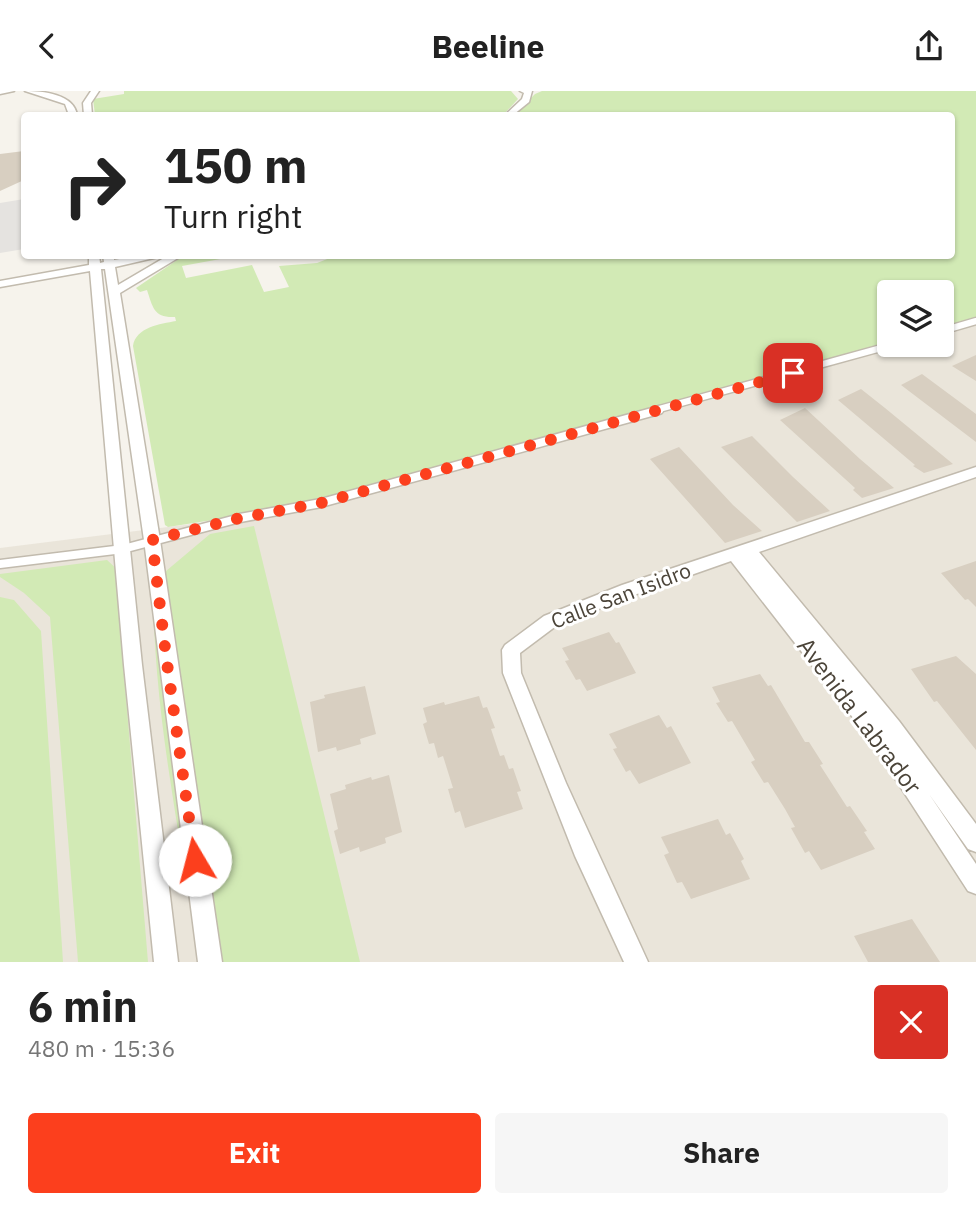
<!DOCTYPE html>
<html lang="en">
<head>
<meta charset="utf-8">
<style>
  :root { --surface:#fff; --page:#f6f6f6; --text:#222; --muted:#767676; --accent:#fc3f1d }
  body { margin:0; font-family:"IBM Plex Sans",sans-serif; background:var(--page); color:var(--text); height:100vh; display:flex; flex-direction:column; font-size:26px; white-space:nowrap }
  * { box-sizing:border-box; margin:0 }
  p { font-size:23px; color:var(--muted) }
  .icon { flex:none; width:38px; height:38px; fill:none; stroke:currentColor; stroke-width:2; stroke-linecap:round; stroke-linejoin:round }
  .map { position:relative; height:871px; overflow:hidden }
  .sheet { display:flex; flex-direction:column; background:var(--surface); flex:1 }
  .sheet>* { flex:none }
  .guide { position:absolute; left:21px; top:21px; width:934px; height:147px; border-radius:7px; box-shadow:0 2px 5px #0004; background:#fff; color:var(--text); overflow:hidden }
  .fabs { position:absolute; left:877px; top:189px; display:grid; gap:14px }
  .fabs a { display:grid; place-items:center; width:77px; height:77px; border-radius:7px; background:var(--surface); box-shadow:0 2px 5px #0004; font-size:35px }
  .pin { position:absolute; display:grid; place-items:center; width:60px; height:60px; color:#fff; margin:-30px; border-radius:14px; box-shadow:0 4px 10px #0006 }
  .me { position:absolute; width:77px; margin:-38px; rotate:352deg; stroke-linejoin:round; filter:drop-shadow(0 0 5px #0008) }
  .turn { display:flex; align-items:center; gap:24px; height:147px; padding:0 28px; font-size:32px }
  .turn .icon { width:91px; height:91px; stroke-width:2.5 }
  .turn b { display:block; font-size:49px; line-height:60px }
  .round { display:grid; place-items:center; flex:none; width:74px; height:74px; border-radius:7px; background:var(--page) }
  .summary { display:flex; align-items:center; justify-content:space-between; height:119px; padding:0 28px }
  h1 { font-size:42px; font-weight:700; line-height:52px }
  .action { display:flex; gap:14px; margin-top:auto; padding:14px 28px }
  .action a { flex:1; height:80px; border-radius:7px; background:var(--accent); color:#fff; font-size:28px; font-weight:700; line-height:80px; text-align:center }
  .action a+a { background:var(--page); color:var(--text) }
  header { display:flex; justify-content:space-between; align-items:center; height:91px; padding:0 28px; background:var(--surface); font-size:32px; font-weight:700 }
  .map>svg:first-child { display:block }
</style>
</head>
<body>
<header><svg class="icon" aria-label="back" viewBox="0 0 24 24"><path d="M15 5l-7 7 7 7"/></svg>Beeline<svg class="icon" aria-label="share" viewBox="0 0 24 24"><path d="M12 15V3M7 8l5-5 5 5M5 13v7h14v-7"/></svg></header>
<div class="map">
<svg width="976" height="871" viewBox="0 0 976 871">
  <rect width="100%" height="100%" fill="#f6f3ec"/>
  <path fill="#eae5da" d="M976,226V871H0V457L240,427L889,254H942V235Z"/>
  <path fill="#d2eab5" d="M124,0H511L518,8L503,24H95L93,8L124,3Z
    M542,0H976V230L942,240V201H889V254L321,412L168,436L165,434L133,255C136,236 160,233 176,230L175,226C154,227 153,217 147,199L140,201L136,197L183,165H237L182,175L186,187L252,174L264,201L289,196L279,175L317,172L335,165L952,164V24H514L535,3Z
    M254,435L360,871H200C180,745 153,619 153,491L210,443Z
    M107,469L119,480V522L148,871H78L50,526L24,502L0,486V483Z
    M0,506L14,509L41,540L63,871H0Z"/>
  <path fill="#e5e3e0" d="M24,108V158L0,162V112Z"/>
  <path fill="#d8cfc1" d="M24,60V89L0,100V63Z
    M976,264V290L952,275Z
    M922,283L976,323V351L901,294Z
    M861,298L885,317L953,373L924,382L913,375L915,374L838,309Z
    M805,317L860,368L894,397L862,407L853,399L855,397L780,329Z
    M752,345L793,386L830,420L797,431L721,356Z
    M679,356L733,414L762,440L725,452L650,368Z
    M976,470V516L968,508L965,509L941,482Z
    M609,541L616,552L619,551L636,582L587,600L580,588L576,589L565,570L569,569L562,557Z
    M956,565L976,583V659L937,610L934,611L911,578Z
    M760,583L768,595L771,594L805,651H809L823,673L820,674L847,716L850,715L867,740L864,741L875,758L821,779L809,760L805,762L791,737L795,736L785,718L768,691L764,692L751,671L755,669L732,630L728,631L716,612L720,611L712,596Z
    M365,595L376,643L360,648L361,653L337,660L336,656L318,661L310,611L325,607L324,604Z
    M479,605L483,617L487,616L495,637L491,638L500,665L504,664L509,678L513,677L521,700L517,701L523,718L465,737L460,720L455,722L448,698L453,697L443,665L438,667L434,652L429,653L423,633L427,631L423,617L444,611L445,614Z
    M659,624L667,637L671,635L691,672L639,693L630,679L626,681L613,658L617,657L609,643Z
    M389,684L402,741L385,747L386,752L360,761L359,756L340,763L334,740L338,738L330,703L346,698L345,694L371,686L372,689Z
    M718,728L726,744L730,742L744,768L741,770L750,788L691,808L682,791L677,792L664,764L669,762L661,746Z
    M912,828L940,871H868L854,845Z"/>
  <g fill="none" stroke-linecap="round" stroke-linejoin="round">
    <g stroke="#c2bbae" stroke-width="9">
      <path id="service-far1" d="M942,240L976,230
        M652,320L892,254"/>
    </g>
    <g stroke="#c2bbae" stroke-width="11">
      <path id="service" d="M0,473L123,458L240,427L321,412L659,319"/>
    </g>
    <g stroke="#c2bbae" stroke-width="3">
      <path id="minor" d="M0,0H14L0,3Z
        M25,0C43,0 74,3 77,24H69L65,13Z
        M91,0H99L91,12L92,24H84L83,12Z
        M520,0H532L529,11L513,24H505L522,8L524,2Z
        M89,164H99L100,172L104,171L103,164H114V169L141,164H167L115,176L118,194L169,164H183L120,202L160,449L222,871H198L144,449L105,178H101L142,574L178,871H154L124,574L90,180L0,196V190L89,174Z
        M976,376V386L759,461L899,630L976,733V761L968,758L929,703L976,773V803L968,800L868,646L731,470L634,504L556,535L520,562L521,582L566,692L648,871H624L575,765L503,582L502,559L505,554L544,525L622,494Z"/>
    </g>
    <use href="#service-far1" stroke="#fff" stroke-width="6"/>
    <use href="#service" stroke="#fff" stroke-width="8"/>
    <use href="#minor" fill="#fff" fill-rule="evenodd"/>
  </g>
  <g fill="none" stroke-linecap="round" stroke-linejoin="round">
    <path stroke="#fc3f1d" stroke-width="12" stroke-dasharray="0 21.6" d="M195,769L166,565L152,449L240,427L321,412L793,282"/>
  </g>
  <g text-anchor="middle" stroke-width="6" stroke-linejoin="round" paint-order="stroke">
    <g font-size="21" fill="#4b4439" stroke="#fff">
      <text transform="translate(621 505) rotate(-21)" y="7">Calle San Isidro</text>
    </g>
    <g font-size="24" fill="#4b4439" stroke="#fff">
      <text transform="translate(859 625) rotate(53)" y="8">Avenida Labrador</text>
    </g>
  </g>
</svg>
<div class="fabs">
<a><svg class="icon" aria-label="layers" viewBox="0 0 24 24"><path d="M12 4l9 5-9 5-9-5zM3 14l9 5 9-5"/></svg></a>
</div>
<div class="pin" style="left:793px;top:282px;background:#d93025"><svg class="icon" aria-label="arrive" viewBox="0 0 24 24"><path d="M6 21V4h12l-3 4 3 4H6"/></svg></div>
<svg class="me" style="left:195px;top:769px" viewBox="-20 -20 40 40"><circle r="19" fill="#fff"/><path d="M0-13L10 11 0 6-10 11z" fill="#fc3f1d"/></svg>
<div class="guide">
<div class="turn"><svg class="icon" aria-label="right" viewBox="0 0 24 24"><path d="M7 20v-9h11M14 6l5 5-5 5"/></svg><div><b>150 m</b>Turn right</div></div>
</div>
</div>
<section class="sheet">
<div class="summary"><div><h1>6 min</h1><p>480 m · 15:36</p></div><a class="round" style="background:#d93025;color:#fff"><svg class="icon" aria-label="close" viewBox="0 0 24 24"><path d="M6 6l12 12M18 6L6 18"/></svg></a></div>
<div class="action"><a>Exit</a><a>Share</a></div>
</section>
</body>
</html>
